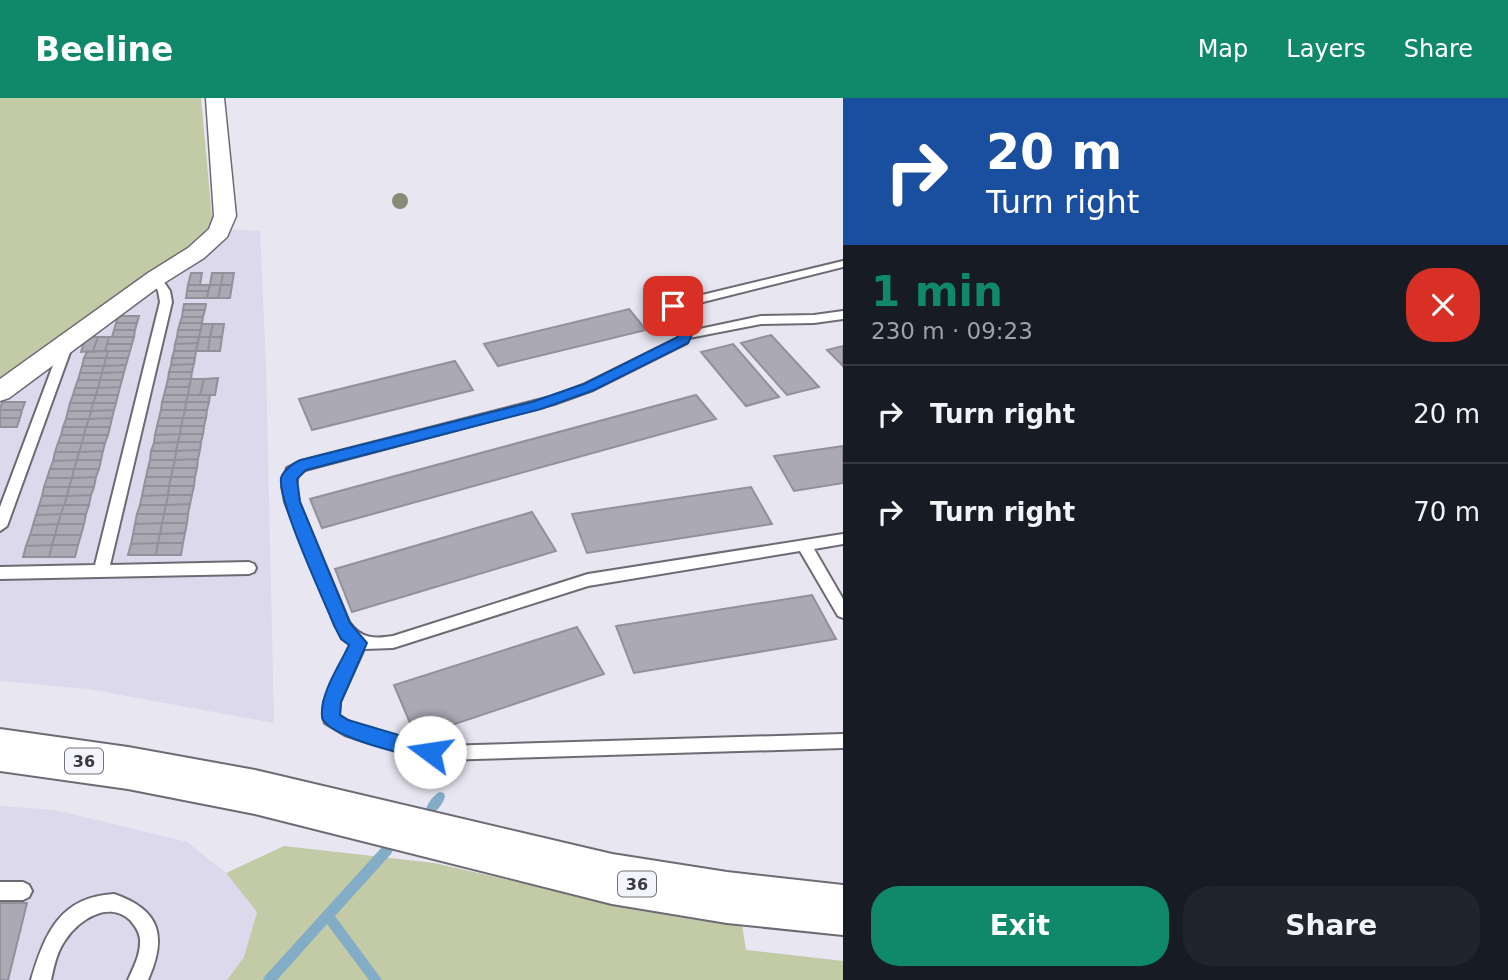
<!DOCTYPE html>
<html lang="en">
<head>
<meta charset="utf-8">
<style>
  :root { --surface:#171b24; --page:#20242c; --text:#f1f3f6; --muted:#9ea1a6; --line:#363941; --accent:#10886a }
  body { margin:0; font-family:"DejaVu Sans",sans-serif; background:var(--page); color:var(--text); height:100vh; display:flex; flex-direction:column; font-size:26px; white-space:nowrap }
  * { box-sizing:border-box; margin:0 }
  p { font-size:23px; color:var(--muted) }
  .icon { flex:none; width:38px; height:38px; fill:none; stroke:currentColor; stroke-width:2; stroke-linecap:round; stroke-linejoin:round }
  .map { position:relative; flex:1; overflow:hidden }
  .side { display:flex; flex-direction:column; background:var(--surface); width:665px }
  .side>* { flex:none }
  .hud { background:#1a4fa0; color:#fff; overflow:hidden }
  .pin { position:absolute; display:grid; place-items:center; width:60px; height:60px; color:#fff; margin:-30px; border-radius:14px; box-shadow:0 4px 10px #0006 }
  .me { position:absolute; width:77px; margin:-38px; rotate:284deg; stroke-linejoin:round; filter:drop-shadow(0 0 5px #0008) }
  .turn { display:flex; align-items:center; gap:24px; height:147px; padding:0 28px; font-size:32px }
  .turn .icon { width:91px; height:91px; stroke-width:2.5 }
  .turn b { display:block; font-size:49px; line-height:60px }
  .round { display:grid; place-items:center; flex:none; width:74px; height:74px; border-radius:28px; background:var(--page) }
  .head { display:flex; align-items:center; justify-content:space-between; height:119px; padding:0 28px }
  h1 { font-size:42px; font-weight:600; line-height:52px; color:var(--accent) }
  .primary-button { display:flex; gap:14px; margin-top:auto; padding:14px 28px }
  .primary-button a { flex:1; height:80px; border-radius:28px; background:var(--accent); color:#fff; font-size:28px; font-weight:600; line-height:80px; text-align:center }
  .primary-button a+a { background:var(--page); color:var(--text) }
  ul { padding:0; list-style:none }
  li { display:flex; align-items:center; gap:21px; height:98px; padding:0 28px; border-top:2px solid var(--line) }
  li div { flex:1 }
  li b { display:block; font-size:26px }
  li em { font-style:normal }
  header { display:flex; align-items:center; gap:42px; box-sizing:border-box; height:98px; padding:0 35px; background:var(--accent); color:#fff }
  header strong { font-size:33px }
  nav { display:flex; gap:38px; margin-inline-start:auto; font-size:24px }
  main { display:flex; flex:1; min-height:0 }
  .map>svg:first-child { display:block }
</style>
</head>
<body>
<header>
<strong>Beeline</strong>
<nav><a>Map</a><a>Layers</a><a>Share</a></nav>
</header>
<main>
<div class="map">
<svg width="843" height="882" viewBox="0 0 843 882">
  <rect width="100%" height="100%" fill="#e7e6f1"/>
  <path fill="#dbd9eb" d="M0,0L213,131L260,133L266,269L274,625L89,591L0,583Z
    M0,708L55,712L187,744L226,775L257,814L244,859L227,882H0Z"/>
  <path fill="#c2caa6" d="M0,0H201L213,131L0,281Z
    M284,748L434,765L647,813L742,827L746,852L843,863V882H227L244,859L257,814L226,775Z"/>
  <g fill="none" stroke-linecap="round" stroke-linejoin="round">
    <path fill="#83adc6" fill-rule="evenodd" d="M440,694L444,695L445,699C443,705 437,714 431,716L427,715L426,711C428,705 434,696 440,694Z
      M387,747L391,748L393,752L391,756L335,818L382,882H369L327,826L277,882H263L265,878L383,748Z"/>
  </g>
  <path fill="#aaa9b4" stroke="#92919b" stroke-width="2" d="M191,175H202L200,187H188Z
    M212,175H223L221,187H210Z
    M223,175H234L232,187H221Z
    M188,187H210L208,193H187Z
    M210,187H221L218,200H207Z
    M221,187H232L230,200H218Z
    M187,193H208L207,200H186Z
    M184,206H206L205,212H183Z
    M629,211L646,232L498,268L484,246Z
    M183,212H205L203,219H182Z
    M118,218H139L137,225H116Z
    M182,219H203L202,225H180Z
    M116,225H137L135,232H114Z
    M180,225H202L201,232H178Z
    M202,226H213L210,239H199Z
    M213,226H224L222,239H210Z
    M114,232H135L134,239H112Z
    M178,232H201L199,239H177Z
    M771,237L819,289L787,297L741,245Z
    M86,239H98L93,253L81,254Z
    M98,239H109L105,253H93Z
    M109,239H134L132,246H107Z
    M177,239H199L198,245L175,246Z
    M199,239H210L208,253H196Z
    M210,239H222L220,253H208Z
    M198,245L196,253H174L175,246Z
    M107,246H132L130,253H105Z
    M733,246L779,299L746,308L701,254Z
    M843,248V268L827,252Z
    M105,253H108L106,260H84L87,254Z
    M108,253H130L128,260H106Z
    M174,253H196L195,260H172Z
    M84,260H106L104,268H82Z
    M106,260H128L126,267L104,268Z
    M172,260H195L194,266L171,267Z
    M455,263L473,292L312,332L299,301Z
    M194,266L192,274H169L171,267Z
    M126,267L124,274L102,275L104,268Z
    M82,268H104L102,275H80Z
    M124,274L122,282H100L102,275Z
    M169,274H192L191,281H168Z
    M80,275H102L100,282H78Z
    M218,280L215,297H200L204,281Z
    M168,281H191L189,289H166Z
    M191,281H204L200,297H188Z
    M78,282H100L98,290H75Z
    M100,282H122L120,289L98,290Z
    M120,289L118,297H96L98,290Z
    M166,289H189L188,297H164Z
    M75,290H98L96,297H73Z
    M73,297H96L93,305H70Z
    M96,297H118L116,305H93Z
    M164,297H188L186,304H162Z
    M188,297H210L209,304H186Z
    M696,297L716,321L322,430L310,401Z
    M2,304H25L22,312H0Z
    M162,304H186L185,312H161Z
    M186,304H209L207,312H185Z
    M70,305H93L91,313H68Z
    M93,305H116L114,312L91,313Z
    M0,312H22L20,320H0Z
    M114,312L112,320L89,321L91,313Z
    M161,312H185L183,320H159Z
    M185,312H207L206,320H183Z
    M68,313H91L89,321H66Z
    M0,320H20L17,329H0Z
    M112,320L110,329H86L89,321Z
    M159,320H183L181,328H157Z
    M183,320H206L204,328H181Z
    M66,321H89L86,329H63Z
    M157,328H181L180,336L155,337Z
    M181,328H204L203,336H180Z
    M63,329H86L84,337H61Z
    M86,329H110L108,337H84Z
    M180,336H203L201,344H178Z
    M180,336L178,344L154,345L155,337Z
    M61,337H84L82,345H58Z
    M84,337H108L105,345H82Z
    M178,344L176,353H151L154,345Z
    M178,344H201L200,352L176,353Z
    M58,345H82L79,354H55Z
    M82,345H105L103,353L79,354Z
    M843,348V385L794,393L774,358Z
    M200,352L198,361L175,362L176,353Z
    M103,353L101,362H77L79,354Z
    M151,353H176L175,362H150Z
    M55,354H79L77,362L53,363Z
    M198,361L197,370H173L175,362Z
    M77,362L74,371H50L53,363Z
    M77,362H101L99,371H74Z
    M150,362H175L173,370H148Z
    M148,370H173L171,379H146Z
    M173,370H197L195,379H171Z
    M50,371H74L72,380H47Z
    M74,371H99L96,379L72,380Z
    M96,379L94,389H69L72,380Z
    M146,379H171L169,388H144Z
    M171,379H195L194,388H169Z
    M47,380H72L69,389H44Z
    M144,388H169L168,397L142,398Z
    M169,388H194L192,397H168Z
    M44,389H69L67,398H42Z
    M69,389H94L91,397L67,398Z
    M751,389L772,426L587,455L572,416Z
    M91,397L89,407H64L67,398Z
    M168,397L166,407H140L142,398Z
    M168,397H192L190,406L166,407Z
    M42,398H67L64,407L39,408Z
    M190,406L188,416H164L166,407Z
    M64,407H89L86,416H61Z
    M64,407L61,416L36,417L39,408Z
    M140,407H166L164,416H137Z
    M532,414L556,453L352,514L335,471Z
    M61,416H86L84,426H58Z
    M61,416L58,426L33,427L36,417Z
    M137,416H164L162,425L135,426Z
    M164,416H188L187,425H162Z
    M162,425H187L185,435L160,436Z
    M162,425L160,436H133L135,426Z
    M58,426H84L81,437H55Z
    M58,426L55,437H30L33,427Z
    M185,435L183,445H158L160,436Z
    M133,436H160L158,445L131,446Z
    M30,437H55L52,447L26,448Z
    M55,437H81L78,447H52Z
    M158,445H183L181,457H156Z
    M158,445L156,457H128L131,446Z
    M52,447L49,459H23L26,448Z
    M52,447H78L75,459H49Z
    M812,497L836,541L634,575L616,528Z
    M577,529L604,576L416,639L394,587Z
    M0,805H27L8,882H0Z"/>
  <g fill="none" stroke-linecap="round" stroke-linejoin="round">
    <g stroke="#6c6b74" stroke-width="4">
      <path id="lane" d="M843,163V169L675,211L690,233L761,218L814,217L843,213V221L814,225L761,226L689,240L687,245L593,292L554,306L305,372L298,376L296,388L299,404L349,524C361,541 374,541 393,538L588,476L843,436V446L814,451L843,501V520L838,518L800,453L588,488L393,550L364,551L340,604L339,617C364,636 412,643 442,648L843,636V650L442,662L417,658L366,644L345,637L325,625L323,620L324,604L351,546L342,539L335,527L285,404L282,388L287,370L301,363L550,299L585,286L678,240L679,234L663,210L673,204Z
        M156,177L160,178L170,193L172,204L110,467L249,464L254,466L256,470L254,474L249,476L0,481V469L95,467L160,204L158,193L151,180Z
        M67,242L73,246L7,428L0,433V409L61,246Z
        M0,784H23L29,787L32,793L29,799L23,802H0Z
        M114,796C161,812 167,839 148,882H128C134,868 141,856 140,841C139,833 135,828 130,822C108,802 79,822 66,841C57,853 54,868 51,882H31C45,835 60,799 114,796Z"/>
    </g>
    <g stroke="#6c6b74" stroke-width="3">
      <path id="street" d="M206,0H224L236,118L227,139L204,160L164,185L9,300L0,303V281L148,175L188,150L209,131L214,118Z"/>
    </g>
    <g stroke="#6c6b74" stroke-width="4">
      <path id="primary" d="M0,631L128,649L255,672L612,756L727,774L843,787V837L727,825L612,806L255,716L128,691L0,673Z"/>
    </g>
    <use href="#lane" fill="#fff" fill-rule="evenodd"/>
    <use href="#street" fill="#fff" fill-rule="evenodd"/>
    <use href="#primary" fill="#fff" fill-rule="evenodd"/>
  </g>
  <circle fill="#878b75" cx="400" cy="103" r="8"/>
  <path fill="#1a73e8" stroke="#114b97" stroke-width="2" d="M673,204L679,208L676,213L692,237L688,245L594,292L541,311L306,372L297,381L300,404L350,525L367,545L341,604L340,617L348,622L436,648L439,654L436,660L430,663C410,657 324,639 322,618C320,595 340,567 349,547L341,541L334,527C323,500 278,404 281,380C283,373 294,364 301,362L532,304L584,286L678,239L677,231L663,213L668,205Z"/>
  <g text-anchor="middle" stroke-width="7" stroke-linejoin="round" paint-order="stroke">
    <g fill="#f4f4ff" stroke="#727279" stroke-width="2">
      <rect x="65" y="650.5" width="38" height="25" rx="5"/>
      <rect x="618" y="773.5" width="38" height="25" rx="5"/>
    </g>
    <g font-size="16" font-weight="bold" fill="#3b3b3f">
      <text x="84" y="669">36</text>
      <text x="637" y="792">36</text>
    </g>
  </g>
</svg>
<div class="pin" style="left:673px;top:208px;background:#d93025"><svg class="icon" aria-label="arrive" viewBox="0 0 24 24"><path d="M6 21V4h12l-3 4 3 4H6"/></svg></div>
<svg class="me" style="left:430px;top:654px" viewBox="-20 -20 40 40"><circle r="19" fill="#fff"/><path d="M0-13L10 11 0 6-10 11z" fill="#1a73e8"/></svg>
</div>
<section class="side">
<div class="hud">
<div class="turn"><svg class="icon" aria-label="right" viewBox="0 0 24 24"><path d="M7 20v-9h11M14 6l5 5-5 5"/></svg><div><b>20 m</b>Turn right</div></div>
</div>
<div class="head"><div><h1>1 min</h1><p>230 m · 09:23</p></div><a class="round" style="background:#d93025;color:#fff"><svg class="icon" aria-label="close" viewBox="0 0 24 24"><path d="M6 6l12 12M18 6L6 18"/></svg></a></div>
<ul>
<li><svg class="icon" aria-label="right" viewBox="0 0 24 24"><path d="M7 20v-9h11M14 6l5 5-5 5"/></svg><div><b>Turn right</b></div><em>20 m</em></li>
<li><svg class="icon" aria-label="right" viewBox="0 0 24 24"><path d="M7 20v-9h11M14 6l5 5-5 5"/></svg><div><b>Turn right</b></div><em>70 m</em></li>
</ul>
<div class="primary-button"><a>Exit</a><a>Share</a></div>
</section>
</main>
</body>
</html>
